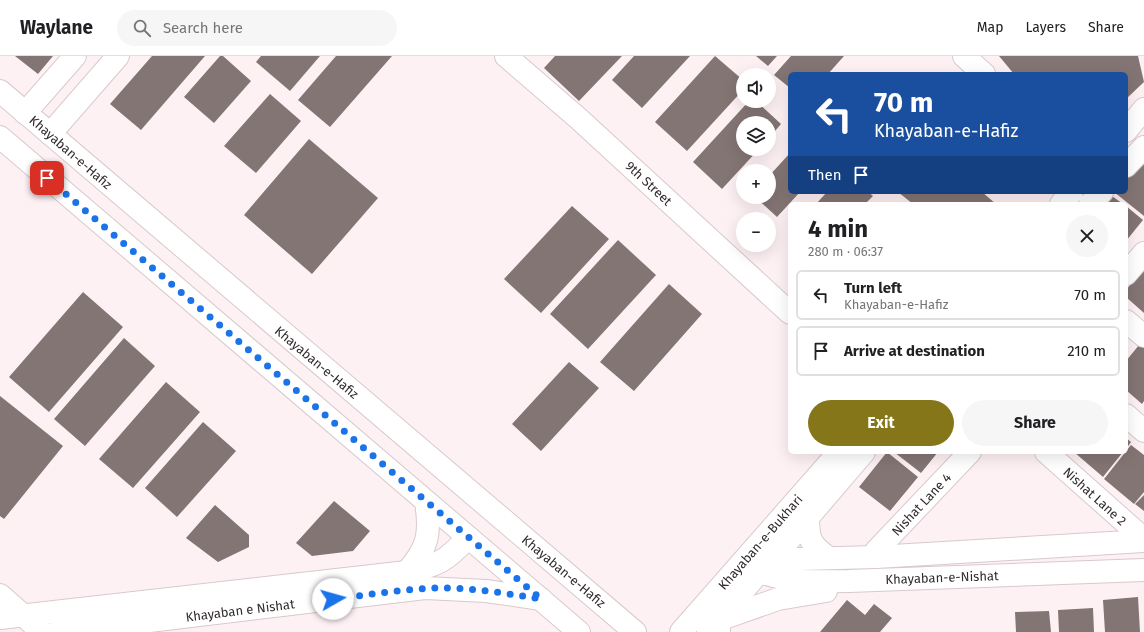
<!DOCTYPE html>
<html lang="en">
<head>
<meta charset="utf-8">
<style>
  :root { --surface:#fff; --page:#f6f6f6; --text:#202124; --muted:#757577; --line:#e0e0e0; --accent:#857619 }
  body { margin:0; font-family:"Fira Sans",sans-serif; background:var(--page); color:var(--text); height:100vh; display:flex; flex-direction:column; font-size:15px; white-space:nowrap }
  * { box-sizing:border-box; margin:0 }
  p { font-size:13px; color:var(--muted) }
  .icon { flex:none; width:22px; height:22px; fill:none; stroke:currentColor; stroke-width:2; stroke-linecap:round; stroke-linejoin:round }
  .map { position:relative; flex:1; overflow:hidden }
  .drawer { position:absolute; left:788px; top:146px; width:340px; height:252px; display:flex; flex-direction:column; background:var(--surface); border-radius:6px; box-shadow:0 4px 16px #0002 }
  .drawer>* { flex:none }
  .guide { position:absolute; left:788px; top:16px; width:340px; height:122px; border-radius:6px; box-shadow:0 4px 16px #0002; background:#1a4fa0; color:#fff; overflow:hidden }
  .fabs { position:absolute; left:736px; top:12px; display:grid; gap:8px }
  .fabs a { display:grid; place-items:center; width:40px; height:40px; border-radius:50%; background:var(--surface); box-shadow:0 4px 16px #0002; font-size:20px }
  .pin { position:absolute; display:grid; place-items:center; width:34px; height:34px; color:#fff; margin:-17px; border-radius:8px; box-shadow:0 2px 6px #0006 }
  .me { position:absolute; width:44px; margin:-22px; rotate:83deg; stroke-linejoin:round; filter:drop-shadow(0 0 3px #0008) }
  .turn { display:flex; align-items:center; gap:14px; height:84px; padding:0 20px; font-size:18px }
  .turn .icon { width:52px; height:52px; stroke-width:2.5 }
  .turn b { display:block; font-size:28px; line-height:34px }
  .then { display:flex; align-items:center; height:38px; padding:0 20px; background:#0003; gap:8px; font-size:15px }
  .round { display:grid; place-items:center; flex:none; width:42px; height:42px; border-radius:21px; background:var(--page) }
  .overview { display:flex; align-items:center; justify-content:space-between; height:68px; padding:0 20px }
  h1 { font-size:24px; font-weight:700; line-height:30px }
  .cta { display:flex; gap:8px; margin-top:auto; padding:8px 20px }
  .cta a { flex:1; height:46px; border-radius:24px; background:var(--accent); color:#fff; font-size:16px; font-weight:700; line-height:46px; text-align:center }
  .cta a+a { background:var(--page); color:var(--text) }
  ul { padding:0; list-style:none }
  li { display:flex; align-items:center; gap:12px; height:50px; margin:0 8px 6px; padding:0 12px; border:2px solid var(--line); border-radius:6px }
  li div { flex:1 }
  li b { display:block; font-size:15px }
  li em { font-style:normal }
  header { display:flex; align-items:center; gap:24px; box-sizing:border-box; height:56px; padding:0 20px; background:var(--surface); border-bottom:1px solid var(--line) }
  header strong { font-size:19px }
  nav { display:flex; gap:22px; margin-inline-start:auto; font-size:14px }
  .search { width:280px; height:36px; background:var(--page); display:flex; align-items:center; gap:10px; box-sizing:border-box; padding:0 14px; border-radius:22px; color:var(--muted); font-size:15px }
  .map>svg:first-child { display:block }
</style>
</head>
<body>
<header>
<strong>Waylane</strong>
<div class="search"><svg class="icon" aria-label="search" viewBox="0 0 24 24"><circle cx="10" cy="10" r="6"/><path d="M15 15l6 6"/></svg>Search here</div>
<nav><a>Map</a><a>Layers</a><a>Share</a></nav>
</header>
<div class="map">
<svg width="1144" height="576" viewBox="0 0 1144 576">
  <rect width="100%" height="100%" fill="#fef1f4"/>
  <path fill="#837574" d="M15,0H53L38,18Z
    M152,0H205L141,74L110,48Z
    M220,0H223L251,25L214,67L184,41Z
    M261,0H320L290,35L256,6Z
    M336,0H392L330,71L298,44Z
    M555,0H622L579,45L544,12Z
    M634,0H690L642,52L612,24Z
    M715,0L743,24V34L687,95L655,66Z
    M756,0H777L768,10Z
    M791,0H844L828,18H790V32L774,19Z
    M999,0H1138L1144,26L1126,43V18H1014Z
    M270,38L301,65L256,117L224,90Z
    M749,45H756L781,68L769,82V67H743V93H759L722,133L693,106Z
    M309,83L378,142L312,218L244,159Z
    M790,97V136H800L777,161L755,141H769V120Z
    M1144,104V160L1114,136H1126V120Z
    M827,136H868L873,140L865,148H816Z
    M898,136H982L996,148H913Z
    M1112,140L1123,148H1105Z
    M572,150L609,183L541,257L504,223Z
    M1126,150L1143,164L1126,185Z
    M618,184L656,219L588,293L550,258Z
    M1144,212V257L1126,241V234Z
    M669,228L702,258L634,335L600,306Z
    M83,236L123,271L49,356L9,321Z
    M124,282L155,310L85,390L54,363Z
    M1139,289L1144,292V345L1142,348L1126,334V305Z
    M569,306L599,332L541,395L512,368Z
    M166,326L200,356L133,432L99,403Z
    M0,340L63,390L4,463L0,460Z
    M203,366L236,395L177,461L145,432Z
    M1126,382L1131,386L1126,393Z
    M1131,389L1144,399V436L1134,448L1104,423Z
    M887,396L918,421L890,455L859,431Z
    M894,396H938L921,417Z
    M1074,396H1123L1103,421Z
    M1144,439V455L1135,448Z
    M334,445L370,475L353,495L312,500L296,487Z
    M215,449L249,479V491L218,506L186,482Z
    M1138,541L1140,576H1105L1103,544Z
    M847,544L865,559L874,548L892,562L880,576H820Z
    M1093,552L1094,576H1059L1058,554Z
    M1049,555L1051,576H1016L1015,556Z"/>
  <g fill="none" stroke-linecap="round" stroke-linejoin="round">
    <g stroke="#d8c9cc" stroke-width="24">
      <path id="street" d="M506,0L579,63L790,257
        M964,0L984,18
        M1126,218L1144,197
        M1126,265L1144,280
        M1126,359L1144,375
        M1046,396L1144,483
        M876,501V495L970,396"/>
    </g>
    <g stroke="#d8c9cc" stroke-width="24">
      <path id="secondary" d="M25,57L75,0
        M1126,75L1144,53
        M50,78L118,0
        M1126,110L1144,91
        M1061,148L1072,136
        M1090,148L1102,136
        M808,460C808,483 810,489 829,502
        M758,489C773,498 782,502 800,503L876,501L1144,485
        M744,505C749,508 755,512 760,515C787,528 820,525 849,525L1144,514
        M0,539L42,576
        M0,562L407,516C437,510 448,504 468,481
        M721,563L778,543L826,535
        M58,576L425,532L486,535L541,543
        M681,576L839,396
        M708,576L760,515L776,499L864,396"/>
    </g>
    <g stroke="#d8c9cc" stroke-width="24">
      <path id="primary" d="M0,35L635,576
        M0,81L579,576
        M407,516C428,492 431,477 426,446
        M719,576V563"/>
    </g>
    <use href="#street" stroke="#fff" stroke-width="22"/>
    <use href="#secondary" stroke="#fff" stroke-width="22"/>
    <use href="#primary" stroke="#fff" stroke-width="22"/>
  </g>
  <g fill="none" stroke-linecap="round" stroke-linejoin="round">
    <path stroke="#1a73e8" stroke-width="7" stroke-dasharray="0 12.6" d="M47,122L541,543C509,538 476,532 443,532C407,532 370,539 333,543"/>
  </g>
  <g text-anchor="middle" stroke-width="3" stroke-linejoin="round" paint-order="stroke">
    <g font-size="13" fill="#312b2d" stroke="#fff">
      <text transform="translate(71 96) rotate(41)" y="5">Khayaban-e-Hafiz</text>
      <text transform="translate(649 127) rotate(43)" y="5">9th Street</text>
      <text transform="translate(317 306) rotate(40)" y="5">Khayaban-e-Hafiz</text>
      <text transform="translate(1095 440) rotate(42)" y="5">Nishat Lane 2</text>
      <text transform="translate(921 448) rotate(-47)" y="5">Nishat Lane 4</text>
      <text transform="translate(760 486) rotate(-49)" y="5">Khayaban-e-Bukhari</text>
      <text transform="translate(564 515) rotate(40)" y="5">Khayaban-e-Hafiz</text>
      <text transform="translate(942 521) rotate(-2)" y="5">Khayaban-e-Nishat</text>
      <text transform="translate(240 554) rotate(-7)" y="5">Khayaban e Nishat</text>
    </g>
  </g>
</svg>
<div class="fabs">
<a><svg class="icon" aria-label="sound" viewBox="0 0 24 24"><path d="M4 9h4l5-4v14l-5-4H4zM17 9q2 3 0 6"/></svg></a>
<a><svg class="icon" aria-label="layers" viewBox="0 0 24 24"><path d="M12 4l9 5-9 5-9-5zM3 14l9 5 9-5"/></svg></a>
<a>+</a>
<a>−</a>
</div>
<div class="pin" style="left:47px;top:122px;background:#d93025"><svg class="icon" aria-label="arrive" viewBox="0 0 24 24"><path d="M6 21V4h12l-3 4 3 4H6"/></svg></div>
<svg class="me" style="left:333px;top:543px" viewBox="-20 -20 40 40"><circle r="19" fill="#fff"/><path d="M0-13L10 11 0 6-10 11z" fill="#1a73e8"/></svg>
<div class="guide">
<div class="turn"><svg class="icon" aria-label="left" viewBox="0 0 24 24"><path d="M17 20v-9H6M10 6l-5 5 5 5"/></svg><div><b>70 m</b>Khayaban-e-Hafiz</div></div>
<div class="then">Then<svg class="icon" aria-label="arrive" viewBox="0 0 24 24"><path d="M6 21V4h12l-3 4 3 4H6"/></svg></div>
</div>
<section class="drawer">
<div class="overview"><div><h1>4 min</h1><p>280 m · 06:37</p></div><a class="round"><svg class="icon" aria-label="close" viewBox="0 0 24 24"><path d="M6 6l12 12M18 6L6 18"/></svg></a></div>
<ul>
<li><svg class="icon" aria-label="left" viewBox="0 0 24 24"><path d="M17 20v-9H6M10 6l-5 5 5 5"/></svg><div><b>Turn left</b><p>Khayaban-e-Hafiz</p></div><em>70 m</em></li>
<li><svg class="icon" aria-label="arrive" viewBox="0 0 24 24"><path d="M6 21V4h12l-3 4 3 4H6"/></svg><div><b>Arrive at destination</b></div><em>210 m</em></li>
</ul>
<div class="cta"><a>Exit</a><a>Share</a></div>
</section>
</div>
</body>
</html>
